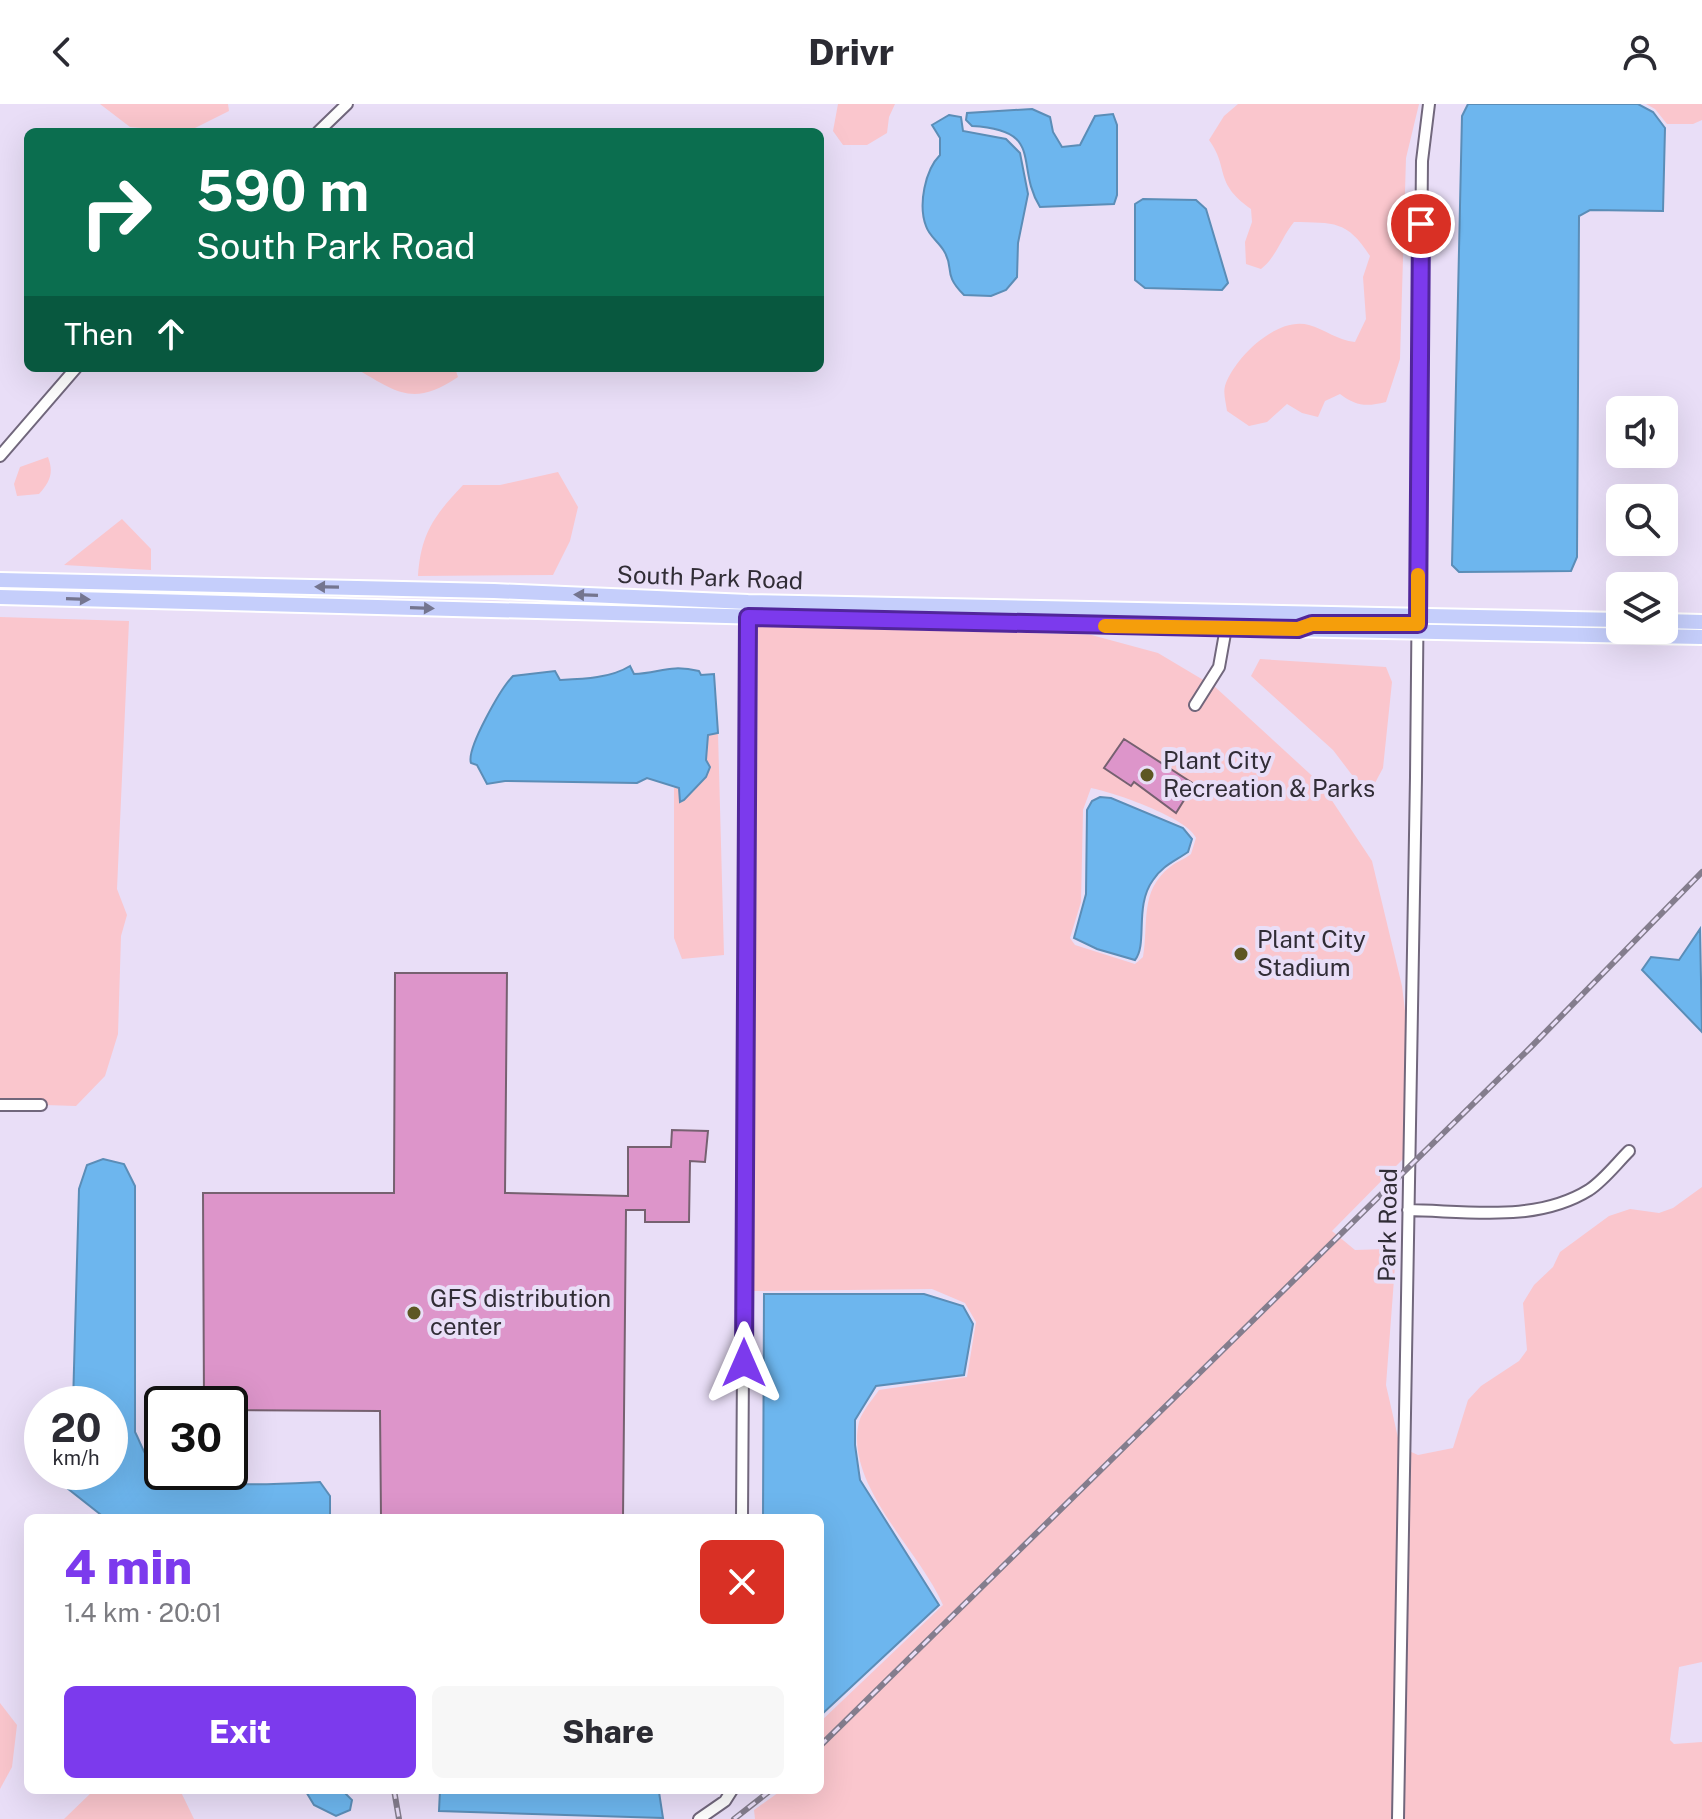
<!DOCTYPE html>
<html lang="en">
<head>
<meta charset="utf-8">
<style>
  :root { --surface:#fff; --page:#f7f7f7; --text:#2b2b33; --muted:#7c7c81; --accent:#7c3aed }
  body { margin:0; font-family:"Public Sans",sans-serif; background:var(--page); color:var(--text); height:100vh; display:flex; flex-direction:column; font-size:30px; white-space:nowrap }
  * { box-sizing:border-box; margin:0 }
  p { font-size:26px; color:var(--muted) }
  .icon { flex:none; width:44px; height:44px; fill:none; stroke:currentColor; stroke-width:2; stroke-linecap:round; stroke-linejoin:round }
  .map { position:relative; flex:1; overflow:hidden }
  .sheet { position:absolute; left:24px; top:1410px; width:800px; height:280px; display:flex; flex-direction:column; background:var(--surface); border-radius:12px; box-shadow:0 8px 32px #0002 }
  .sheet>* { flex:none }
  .banner { position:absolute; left:24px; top:24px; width:800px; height:244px; border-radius:12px; box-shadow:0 8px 32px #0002; background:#0b6e4f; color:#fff; overflow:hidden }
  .tools { position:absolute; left:1606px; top:292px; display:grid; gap:16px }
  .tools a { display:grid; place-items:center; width:72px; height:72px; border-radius:12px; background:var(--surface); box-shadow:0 8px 32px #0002; font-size:40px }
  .speed { position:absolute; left:24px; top:1282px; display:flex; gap:16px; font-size:40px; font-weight:700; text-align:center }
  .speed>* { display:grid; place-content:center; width:104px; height:104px; border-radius:50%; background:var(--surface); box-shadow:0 8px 32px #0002; line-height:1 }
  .speed small { font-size:20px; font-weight:400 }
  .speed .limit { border:4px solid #111; border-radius:12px; background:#fff; color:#111 }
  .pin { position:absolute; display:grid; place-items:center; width:68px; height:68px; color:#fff; margin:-34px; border:4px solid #fff; border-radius:50%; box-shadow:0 2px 8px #0007 }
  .me { position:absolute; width:88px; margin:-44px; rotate:0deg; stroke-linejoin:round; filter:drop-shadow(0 0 6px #0008) }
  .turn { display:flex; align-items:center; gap:28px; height:168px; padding:0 40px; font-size:36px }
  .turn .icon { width:104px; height:104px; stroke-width:2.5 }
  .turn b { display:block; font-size:56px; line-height:68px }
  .then { display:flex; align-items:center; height:76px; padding:0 40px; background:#0003; gap:16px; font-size:30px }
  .round { display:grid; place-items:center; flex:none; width:84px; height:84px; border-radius:12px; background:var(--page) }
  .head { display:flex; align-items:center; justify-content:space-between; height:136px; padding:0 40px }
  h1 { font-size:48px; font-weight:800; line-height:60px; color:var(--accent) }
  .button { display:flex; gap:16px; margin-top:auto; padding:16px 40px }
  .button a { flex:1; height:92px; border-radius:12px; background:var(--accent); color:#fff; font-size:32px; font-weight:800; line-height:92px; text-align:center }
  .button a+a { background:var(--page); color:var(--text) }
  header { display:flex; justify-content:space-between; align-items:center; height:104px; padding:0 40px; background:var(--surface); font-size:36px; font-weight:800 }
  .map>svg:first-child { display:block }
</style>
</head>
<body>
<header><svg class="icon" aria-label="back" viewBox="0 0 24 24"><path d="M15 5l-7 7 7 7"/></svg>Drivr<svg class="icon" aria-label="person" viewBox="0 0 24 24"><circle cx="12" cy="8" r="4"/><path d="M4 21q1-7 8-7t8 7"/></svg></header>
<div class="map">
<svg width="1702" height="1715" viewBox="0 0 1702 1715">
  <rect width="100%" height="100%" fill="#e9def7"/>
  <path fill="#fac6cd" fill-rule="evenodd" d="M100,0H228L229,7L187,28L130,23Z
    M838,0H895L889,13L887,29L867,41H843L833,27Z
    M1238,0H1419L1406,54L1400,255L1386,298C1366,303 1356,302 1340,290L1325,297L1318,313L1302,309L1287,300L1267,318L1249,322L1227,307C1226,299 1223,289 1225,282C1234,254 1277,212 1309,221C1326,226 1337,236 1355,238L1366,215L1363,173L1370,152C1347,116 1334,119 1294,118C1281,134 1277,152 1261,165L1246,160L1245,138L1252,118L1251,105C1213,78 1230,65 1209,36L1224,12Z
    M1646,0H1702V16L1693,20H1667L1655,5Z
    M355,264H455L458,273C413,303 398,289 355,264Z
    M48,353C54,369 50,378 39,390L17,392L14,380L20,363Z
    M558,368L578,403L570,437L553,471L418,472C421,429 434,412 463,381H500Z
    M122,415L151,445V466L64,461Z
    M0,513L129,517L117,785L127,811L121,832L118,930L105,972L76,1002L45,1001V997L0,996Z
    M758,517L1073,526L1158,549L1205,577L1189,603L1197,607L1214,582L1321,680L1372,757L1402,882L1407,923L1405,1053L1332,1127L1355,1146L1387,1145L1396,1149L1386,1281L1399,1338L1393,1715H755L754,1706L782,1686H820V1618L943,1501C920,1447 844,1381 859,1318C862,1307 873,1295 879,1286L967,1273L976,1218L965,1199L932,1185L754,1187ZM1091,684C1113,688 1188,714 1196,734L1191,750C1185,755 1176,758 1170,763C1139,787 1149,820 1143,853L1135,860L1075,841L1070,834L1081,798L1083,706Z
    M1260,555L1386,563L1392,578L1383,664L1368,692L1333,646L1251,572Z
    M718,629L724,851L682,855L674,834V684L680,683V697L684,696L706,673L708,631Z
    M1702,1083V1558L1679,1563L1670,1636L1674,1640L1702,1638V1715H1403L1409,1347L1418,1351L1453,1344L1468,1296L1481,1282L1519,1257L1527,1246L1523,1199L1534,1181L1553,1163L1560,1148L1609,1112L1630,1105L1659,1109L1673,1104Z
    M0,1599L17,1621L12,1663L0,1685Z
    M94,1686H180L194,1715H64Z"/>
  <path fill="#6db6ee" stroke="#5b8db7" stroke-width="2" d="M1468,0H1638L1653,8L1665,24L1663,107L1590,106L1579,112L1577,453L1571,467L1459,468L1452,461L1462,12Z
    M1032,5L1050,13L1053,28L1062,43L1080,41L1095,12L1113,10L1117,21V91L1114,100L1040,103C1014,61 1046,26 972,22L966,16L967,9Z
    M949,11L961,13L963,27L1006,35L1020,49L1028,90L1018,139L1017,173L1006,186L991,192L964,191C942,169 955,165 944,147C939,138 929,132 926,122C918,101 925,66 940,51V34L932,21Z
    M1143,95L1196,96L1206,105L1228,179L1222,186L1145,184L1135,176V100Z
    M630,562L634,570C660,569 669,560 699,567L701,571L714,570L718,629L708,631L706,656L710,663L706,673L684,696L680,698L679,684L647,674L637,679L505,677L487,680L477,661L471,659C466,645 501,584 513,572L555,567L560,576C584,575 611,574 630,562Z
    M1100,693L1111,694L1183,724L1192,735L1188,748C1175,757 1162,762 1153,776C1134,802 1148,840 1135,856L1097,845L1074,834L1086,790L1087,706L1092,697Z
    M1700,825L1702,928L1642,866L1651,853L1679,856Z
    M103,1055L124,1060L135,1082V1328C140,1337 145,1354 153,1361C181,1387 279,1380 320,1378L330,1392V1414H105L67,1384L68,1368H110V1300H73L79,1085L87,1061Z
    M764,1190H924L963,1202L973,1220L964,1271L876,1282L855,1316V1341L860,1376L939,1501L820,1612V1414H763Z
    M305,1686H342L352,1696L350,1706L336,1712L314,1701Z
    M440,1686L659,1688L663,1714L439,1707Z"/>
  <path fill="#dd95ca" stroke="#766170" stroke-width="2" d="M1124,635L1194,680L1176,709L1134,678L1131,682L1104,664Z
    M395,869H507L505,1089L628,1092V1043H671L672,1026L708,1027L705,1058L690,1057L689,1118H645V1106H626L623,1414H381L380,1307L230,1306V1300H204L203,1089H394Z"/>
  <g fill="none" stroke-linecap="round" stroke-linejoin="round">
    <g stroke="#71677c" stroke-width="14">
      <path id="minor" d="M318,28L347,0
        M0,352L76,264
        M1195,601L1219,563L1229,507
        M0,1001H41
        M1408,1106C1468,1107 1536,1119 1589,1086C1604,1076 1616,1060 1629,1047
        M742,1414L748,508
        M699,1715L725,1697L732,1686
        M1398,1715L1416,673L1422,57L1429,0"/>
    </g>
    <g stroke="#fff" stroke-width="18">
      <path id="major" d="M0,476L494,487L748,498L1620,516
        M0,493L1065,521L1702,533
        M1664,517L1702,518"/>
    </g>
    <use href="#minor" stroke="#fff" stroke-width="10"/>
    <use href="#major" stroke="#c5cefb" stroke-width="14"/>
    <g stroke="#847d8d" stroke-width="6">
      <path id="rail" d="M820,1642L1531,943L1702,768
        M394,1686L399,1715
        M734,1715L771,1686"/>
    </g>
    <use href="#rail" stroke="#e9def7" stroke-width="3" stroke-dasharray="9" stroke-linecap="butt"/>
  </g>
  <defs><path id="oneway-solid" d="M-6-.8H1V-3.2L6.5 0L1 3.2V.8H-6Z" transform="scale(2)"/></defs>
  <g fill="#74758f">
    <use href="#oneway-solid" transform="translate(327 483) rotate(-179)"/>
    <use href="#oneway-solid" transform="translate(586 491) rotate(-178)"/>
    <use href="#oneway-solid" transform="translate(78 495) rotate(2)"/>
    <use href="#oneway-solid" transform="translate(422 504) rotate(2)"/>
  </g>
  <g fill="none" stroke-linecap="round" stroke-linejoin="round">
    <g stroke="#51269a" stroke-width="20">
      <path id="route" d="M744,1259L748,513L1298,525L1312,520H1418L1421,120"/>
    </g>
    <use href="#route" stroke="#7c3aed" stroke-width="14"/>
    <path stroke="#f59e0b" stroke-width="14" d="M1105,522L1298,525L1312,520H1418V471"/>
  </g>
  <g fill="#5d5723" stroke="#e9def7" stroke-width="3">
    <circle cx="1147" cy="671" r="8"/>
    <circle cx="1241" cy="850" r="8"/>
    <circle cx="414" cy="1209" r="8"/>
  </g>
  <g text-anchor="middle" stroke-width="8" stroke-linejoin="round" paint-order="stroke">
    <g font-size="24" fill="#312d36" stroke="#e9def7">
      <text transform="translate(710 474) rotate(2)" y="8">South Park Road</text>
      <text transform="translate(1388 1121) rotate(-89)" y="8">Park Road</text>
    </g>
    <g font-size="24" fill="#312d36" stroke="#e9def7" text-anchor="start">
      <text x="1163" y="665">Plant City<tspan x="1163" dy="28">Recreation &amp; Parks</tspan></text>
      <text x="1257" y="844">Plant City<tspan x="1257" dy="28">Stadium</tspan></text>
      <text x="430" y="1203">GFS distribution<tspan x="430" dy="28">center</tspan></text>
    </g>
  </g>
</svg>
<div class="tools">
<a><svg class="icon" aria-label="sound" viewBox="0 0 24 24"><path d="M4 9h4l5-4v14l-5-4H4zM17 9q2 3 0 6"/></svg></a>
<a><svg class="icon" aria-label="search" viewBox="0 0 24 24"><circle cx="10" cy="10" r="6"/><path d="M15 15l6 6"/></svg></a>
<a><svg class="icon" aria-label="layers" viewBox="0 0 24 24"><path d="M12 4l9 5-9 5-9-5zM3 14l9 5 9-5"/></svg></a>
</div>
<div class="speed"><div>20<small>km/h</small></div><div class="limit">30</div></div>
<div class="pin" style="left:1421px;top:120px;background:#d93025"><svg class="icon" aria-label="arrive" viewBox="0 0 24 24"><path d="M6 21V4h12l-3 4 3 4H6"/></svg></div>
<svg class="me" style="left:744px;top:1259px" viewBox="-20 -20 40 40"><path d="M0-17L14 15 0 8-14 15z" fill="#7c3aed" stroke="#fff" stroke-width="4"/></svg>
<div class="banner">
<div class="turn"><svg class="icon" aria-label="right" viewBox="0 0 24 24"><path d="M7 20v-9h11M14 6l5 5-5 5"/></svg><div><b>590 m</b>South Park Road</div></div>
<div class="then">Then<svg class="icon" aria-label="ahead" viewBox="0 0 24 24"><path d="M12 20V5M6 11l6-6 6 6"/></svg></div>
</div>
<section class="sheet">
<div class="head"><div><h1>4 min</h1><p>1.4 km · 20:01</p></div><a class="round" style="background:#d93025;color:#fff"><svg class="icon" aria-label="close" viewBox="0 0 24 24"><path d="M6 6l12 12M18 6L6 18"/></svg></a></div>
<div class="button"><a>Exit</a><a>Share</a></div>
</section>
</div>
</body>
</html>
